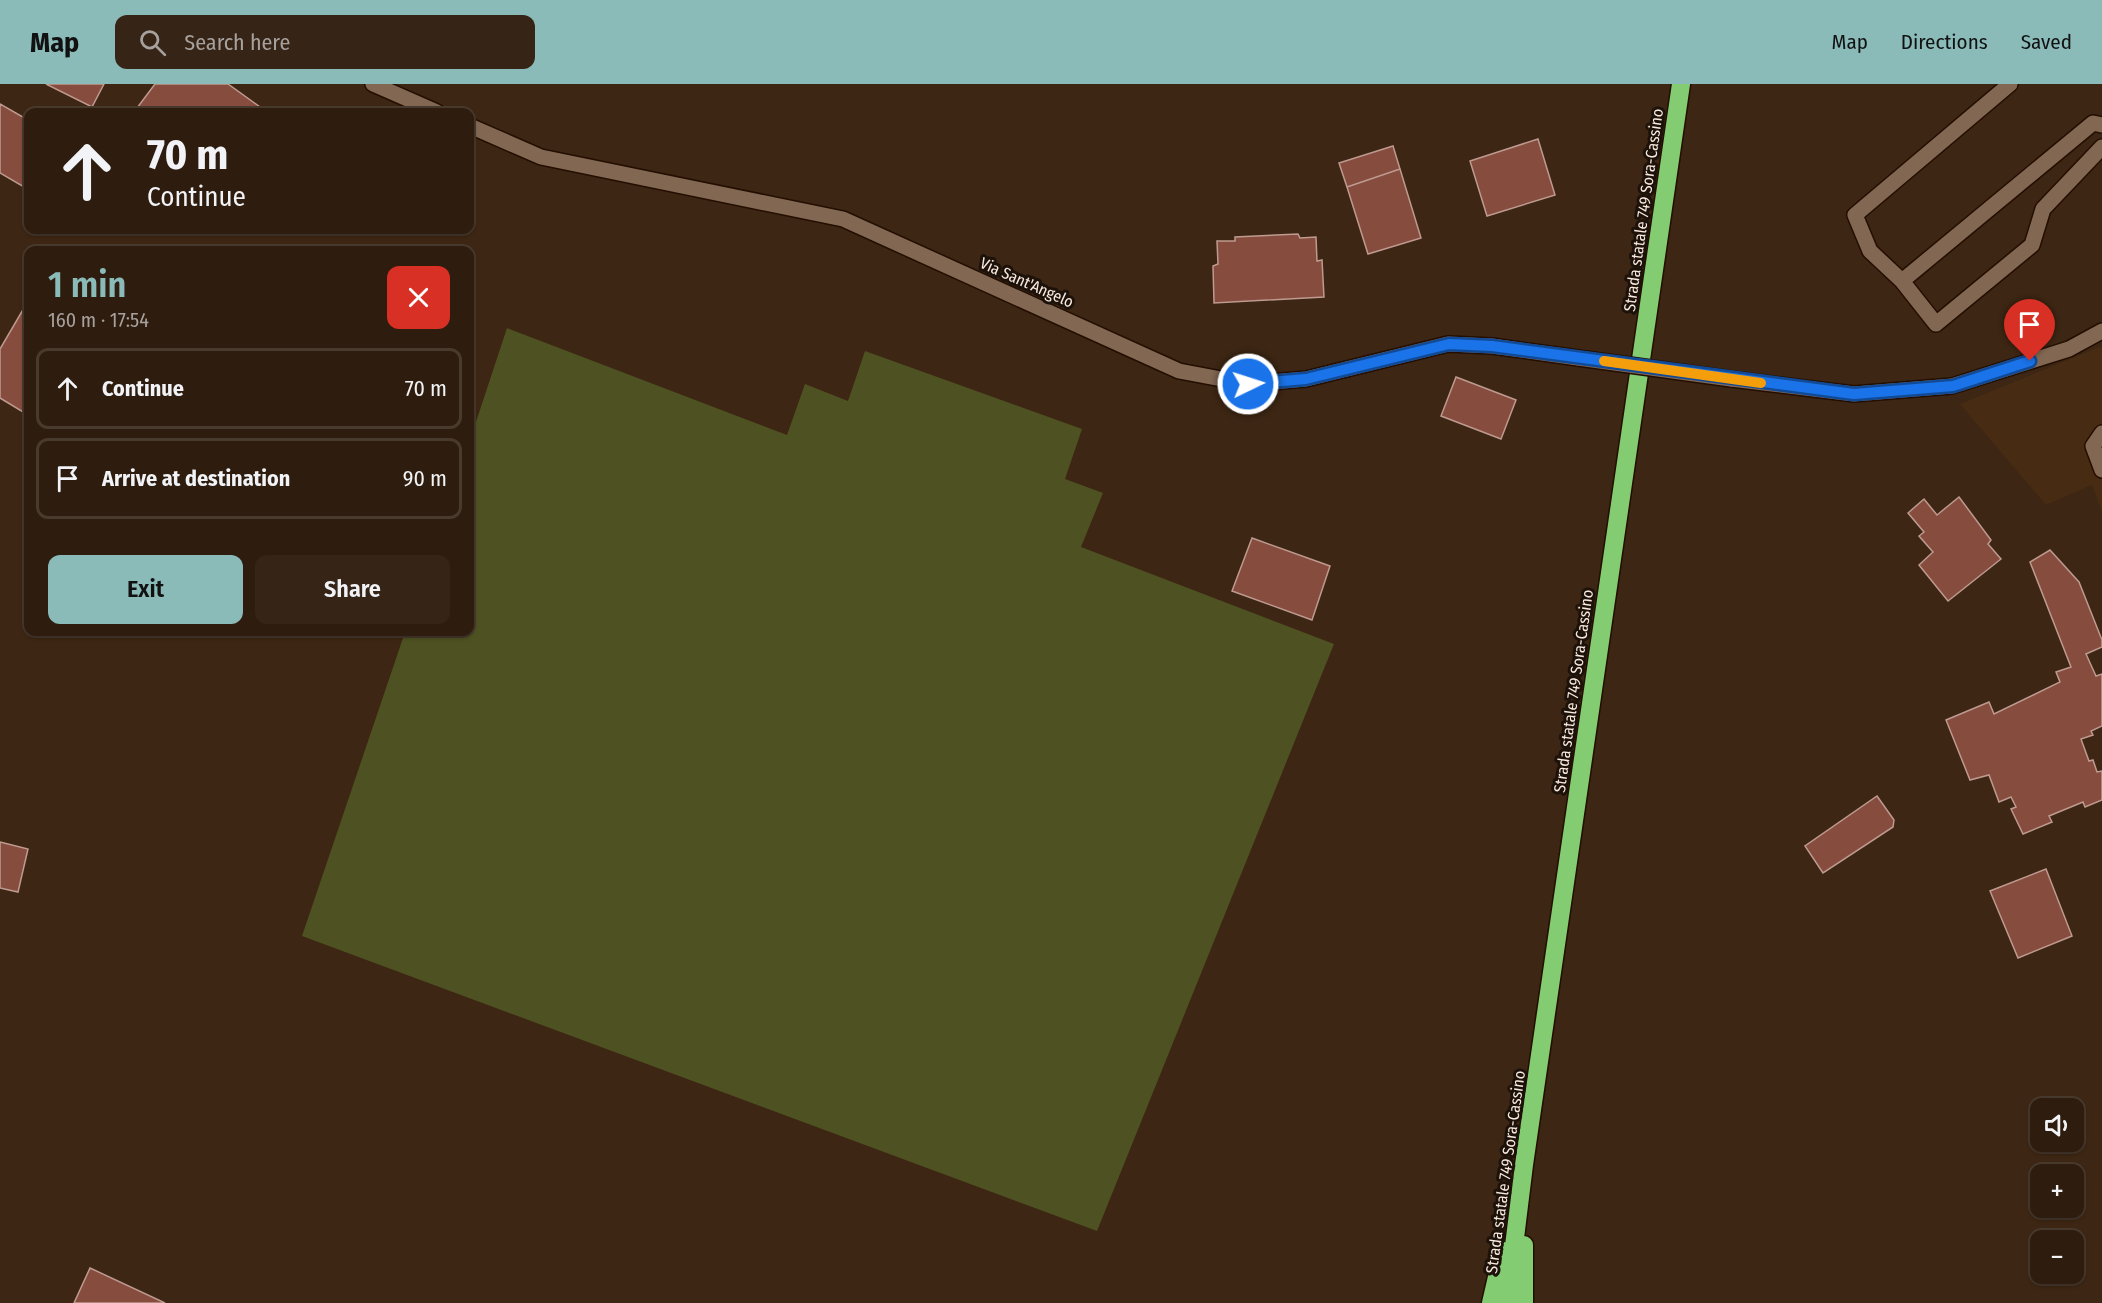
<!DOCTYPE html>
<html lang="en">
<head>
<meta charset="utf-8">
<style>
  :root { --surface:#2e1c0e; --page:#362517; --text:#f1f3f6; --muted:#a7a19e; --line:#493a2e; --accent:#8bbbb9 }
  body { margin:0; font-family:"Fira Sans Condensed",sans-serif; background:var(--page); color:var(--text); height:100vh; display:flex; flex-direction:column; font-size:22px; white-space:nowrap }
  * { box-sizing:border-box; margin:0 }
  p { font-size:20px; color:var(--muted) }
  .icon { flex:none; width:33px; height:33px; fill:none; stroke:currentColor; stroke-width:2; stroke-linecap:round; stroke-linejoin:round }
  .map { position:relative; flex:1; overflow:hidden }
  .sheet { position:absolute; left:24px; top:162px; width:450px; height:390px; display:flex; flex-direction:column; background:var(--surface); border-radius:12px; box-shadow:0 2px 4px #0004,0 0 0 2px var(--line) }
  .sheet>* { flex:none }
  .guide { position:absolute; left:24px; top:24px; width:450px; height:126px; border-radius:12px; box-shadow:0 2px 4px #0004,0 0 0 2px var(--line); background:#2e1c0e; color:var(--text); overflow:hidden }
  .tools { position:absolute; left:2030px; top:1014px; display:grid; gap:12px }
  .tools a { display:grid; place-items:center; width:54px; height:54px; border-radius:12px; background:var(--surface); box-shadow:0 2px 4px #0004,0 0 0 2px var(--line); font-size:30px }
  .pin { position:absolute; display:grid; place-items:center; width:51px; height:51px; color:#fff; margin:-62px -26px; border-radius:50% 50% 50% 0; rotate:-45deg; box-shadow:0 0 6px #0007 }
  .pin .icon { rotate:45deg }
  .me { position:absolute; width:66px; margin:-33px; rotate:86deg; stroke-linejoin:round; filter:drop-shadow(0 0 4px #0008) }
  .turn { display:flex; align-items:center; gap:21px; height:126px; padding:0 24px; font-size:27px }
  .turn .icon { width:78px; height:78px; stroke-width:2.5 }
  .turn b { display:block; font-size:42px; line-height:51px }
  .round { display:grid; place-items:center; flex:none; width:63px; height:63px; border-radius:12px; background:var(--page) }
  .head { display:flex; align-items:center; justify-content:space-between; height:102px; padding:0 24px }
  h1 { font-size:36px; font-weight:600; line-height:45px; color:var(--accent) }
  .cta { display:flex; gap:12px; margin-top:auto; padding:12px 24px }
  .cta a { flex:1; height:69px; border-radius:12px; background:var(--accent); color:#111; font-size:24px; font-weight:600; line-height:69px; text-align:center }
  .cta a+a { background:var(--page); color:var(--text) }
  ul { padding:0; list-style:none }
  li { display:flex; align-items:center; gap:18px; height:81px; margin:0 12px 9px; padding:0 12px; border:3px solid var(--line); border-radius:12px }
  li div { flex:1 }
  li b { display:block; font-size:22px }
  li em { font-style:normal }
  header { display:flex; align-items:center; gap:36px; box-sizing:border-box; height:84px; padding:0 30px; background:var(--accent); color:#111 }
  header strong { font-size:28px }
  nav { display:flex; gap:33px; margin-inline-start:auto; font-size:21px }
  .search { width:420px; height:54px; background:var(--page); display:flex; align-items:center; gap:15px; box-sizing:border-box; padding:0 21px; border-radius:12px; color:var(--muted); font-size:22px }
  .map>svg:first-child { display:block }
</style>
</head>
<body>
<header>
<strong>Map</strong>
<div class="search"><svg class="icon" aria-label="search" viewBox="0 0 24 24"><circle cx="10" cy="10" r="6"/><path d="M15 15l6 6"/></svg>Search here</div>
<nav><a>Map</a><a>Directions</a><a>Saved</a></nav>
</header>
<div class="map">
<svg width="2102" height="1219" viewBox="0 0 2102 1219">
  <rect width="100%" height="100%" fill="#3d2613"/>
  <path fill="#472b13" d="M2102,262V428L2092,401L2046,421L1960,320Z"/>
  <path fill="#4e5121" d="M507,244L787,351L805,300L848,317L865,267L1082,345L1065,395L1103,409L1081,463L1334,560L1097,1147L302,852L405,548H470V356Z"/>
  <path fill="#864c3e" stroke="#be9a90" stroke-width="1.5" d="M46,0H104L92,23Z
    M155,0H228L267,28H134Z
    M0,20L28,36V96L24,103L0,89Z
    M1538,55L1555,111L1487,132L1470,77Z
    M1393,62L1400,85L1347,103L1339,79Z
    M1400,85L1421,154L1368,170L1347,103Z
    M1298,150L1300,154L1316,153L1317,177L1322,176L1324,213L1214,219L1213,182L1218,180L1217,157H1235V153Z
    M28,217V331L0,314V265Z
    M1456,293L1516,316L1501,355L1441,332Z
    M1959,413L1991,456L1988,460L2001,475L1948,517L1919,481L1933,468L1919,452L1924,448L1908,429L1924,415L1937,431Z
    M1252,454L1330,482L1312,536L1232,507Z
    M2050,466L2079,498L2102,556V563L2086,570L2096,592L2102,590V642L2091,647L2093,651L2081,655L2089,677L2093,676L2097,688L2102,687V716L2085,723L2083,718L2049,732L2052,738L2023,750L2011,725L2016,723L2011,713L1999,718L1989,691L1970,696L1946,636L1989,618L1994,630L2060,598L2056,588L2071,583L2030,478Z
    M1877,712L1894,736L1893,743L1823,789L1805,762Z
    M0,758L28,765L18,808L0,804Z
    M2046,785L2072,852L2018,874L1990,807Z
    M90,1184L165,1219H74Z"/>
  <g fill="none" stroke-linecap="round" stroke-linejoin="round">
    <g stroke="#230e00" stroke-width="18">
      <path id="lane" d="M2010,0L1855,131L1870,167L1902,197L2093,39L2102,41
        M1902,197L1936,240L2032,161L2043,125L2102,63
        M2102,349L2093,362L2102,386"/>
    </g>
    <g stroke="#230e00" stroke-width="18">
      <path id="street" d="M373,0L437,28
        M470,42L541,73L843,135L1179,287L1248,300L1306,295L1448,260L1492,262L1578,274
        M1731,295L1854,310L1952,302L2069,265L2102,247"/>
    </g>
    <g stroke="#230e00" stroke-width="21">
      <path id="highway" d="M1491,1219L1503,1167
        M1507,1219L1524,1081L1681,0
        M1524,1219V1161"/>
    </g>
    <use href="#lane" stroke="#826853" stroke-width="15"/>
    <use href="#street" stroke="#826853" stroke-width="15"/>
    <use href="#highway" stroke="#83cc71" stroke-width="18"/>
    <g stroke="#230e00" stroke-width="18" stroke-linecap="butt">
      <path id="street-bridge" d="M1578,274L1731,295"/>
    </g>
    <use href="#street-bridge" stroke="#826853" stroke-width="15"/>
  </g>
  <g fill="none" stroke-linecap="round" stroke-linejoin="round">
    <g stroke="#114b97" stroke-width="15">
      <path id="route" d="M1248,300L1306,295L1449,260L1492,262L1854,310L1953,302L2030,277"/>
    </g>
    <use href="#route" stroke="#1a73e8" stroke-width="10"/>
    <path stroke="#f59e0b" stroke-width="10" d="M1604,277L1761,299"/>
  </g>
  <g text-anchor="middle" stroke-width="6" stroke-linejoin="round" paint-order="stroke">
    <g font-size="16" fill="#f9e9de" stroke="#1c120a">
      <text transform="translate(1643 126) rotate(-82)" y="6">Strada statale 749 Sora-Cassino</text>
      <text transform="translate(1027 198) rotate(24)" y="6">Via Sant'Angelo</text>
      <text transform="translate(1573 607) rotate(-82)" y="6">Strada statale 749 Sora-Cassino</text>
      <text transform="translate(1505 1088) rotate(-82)" y="6">Strada statale 749 Sora-Cassino</text>
    </g>
  </g>
</svg>
<div class="tools">
<a><svg class="icon" aria-label="sound" viewBox="0 0 24 24"><path d="M4 9h4l5-4v14l-5-4H4zM17 9q2 3 0 6"/></svg></a>
<a>+</a>
<a>−</a>
</div>
<div class="pin" style="left:2030px;top:277px;background:#d93025"><svg class="icon" aria-label="arrive" viewBox="0 0 24 24"><path d="M6 21V4h12l-3 4 3 4H6"/></svg></div>
<svg class="me" style="left:1248px;top:300px" viewBox="-20 -20 40 40"><circle r="17" fill="#1a73e8" stroke="#fff" stroke-width="3"/><path d="M0-11L8 9 0 5-8 9z" fill="#fff"/></svg>
<div class="guide">
<div class="turn"><svg class="icon" aria-label="ahead" viewBox="0 0 24 24"><path d="M12 20V5M6 11l6-6 6 6"/></svg><div><b>70 m</b>Continue</div></div>
</div>
<section class="sheet">
<div class="head"><div><h1>1 min</h1><p>160 m · 17:54</p></div><a class="round" style="background:#d93025;color:#fff"><svg class="icon" aria-label="close" viewBox="0 0 24 24"><path d="M6 6l12 12M18 6L6 18"/></svg></a></div>
<ul>
<li><svg class="icon" aria-label="ahead" viewBox="0 0 24 24"><path d="M12 20V5M6 11l6-6 6 6"/></svg><div><b>Continue</b></div><em>70 m</em></li>
<li><svg class="icon" aria-label="arrive" viewBox="0 0 24 24"><path d="M6 21V4h12l-3 4 3 4H6"/></svg><div><b>Arrive at destination</b></div><em>90 m</em></li>
</ul>
<div class="cta"><a>Exit</a><a>Share</a></div>
</section>
</div>
</body>
</html>
